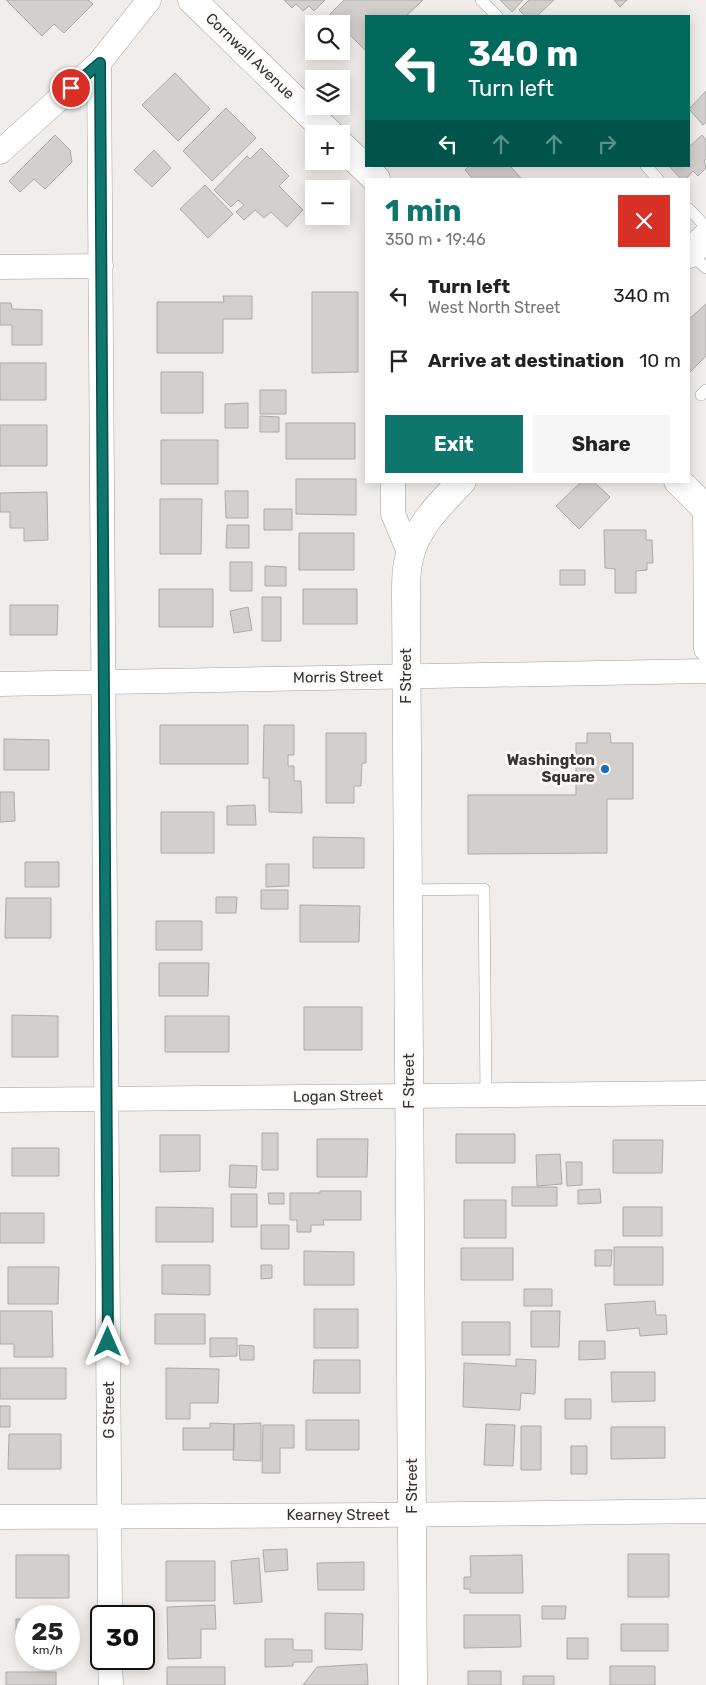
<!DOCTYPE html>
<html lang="en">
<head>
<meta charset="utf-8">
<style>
  :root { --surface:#fff; --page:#f6f6f6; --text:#222; --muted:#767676; --accent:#0f766e }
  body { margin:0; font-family:Rubik,sans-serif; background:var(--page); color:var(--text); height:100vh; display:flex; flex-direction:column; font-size:19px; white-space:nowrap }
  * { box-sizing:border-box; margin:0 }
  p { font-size:16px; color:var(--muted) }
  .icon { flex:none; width:28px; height:28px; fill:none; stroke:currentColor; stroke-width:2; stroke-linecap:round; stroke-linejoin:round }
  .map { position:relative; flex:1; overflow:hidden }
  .details { position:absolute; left:365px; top:178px; width:325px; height:305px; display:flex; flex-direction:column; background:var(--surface); border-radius:0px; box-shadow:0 2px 12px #0003 }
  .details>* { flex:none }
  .hud { position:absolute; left:365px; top:15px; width:325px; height:152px; border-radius:0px; box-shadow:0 2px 12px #0003; background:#00695c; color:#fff; overflow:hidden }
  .buttons { position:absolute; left:305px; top:15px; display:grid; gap:10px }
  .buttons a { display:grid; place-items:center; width:45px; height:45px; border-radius:0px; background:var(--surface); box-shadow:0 2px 12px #0003; font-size:25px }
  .speed { position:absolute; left:15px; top:1605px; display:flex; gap:10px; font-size:25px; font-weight:700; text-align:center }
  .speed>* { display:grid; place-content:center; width:65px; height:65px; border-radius:50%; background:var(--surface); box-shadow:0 2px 12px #0003; line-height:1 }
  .speed small { font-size:12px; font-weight:400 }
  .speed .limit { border:2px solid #111; border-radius:8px; background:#fff; color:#111 }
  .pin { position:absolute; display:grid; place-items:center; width:42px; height:42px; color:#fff; margin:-21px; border:2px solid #fff; border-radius:50%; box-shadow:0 1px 5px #0007 }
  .me { position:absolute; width:55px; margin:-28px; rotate:0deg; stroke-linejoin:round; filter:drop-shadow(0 0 4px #0008) }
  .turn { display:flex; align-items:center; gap:18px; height:105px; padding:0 20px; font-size:22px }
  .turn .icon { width:65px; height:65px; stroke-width:2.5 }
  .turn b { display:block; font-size:35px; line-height:42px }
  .lanes { display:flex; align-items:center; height:48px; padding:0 20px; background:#0003; justify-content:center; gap:25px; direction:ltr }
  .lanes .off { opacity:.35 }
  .round { display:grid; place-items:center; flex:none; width:52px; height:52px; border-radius:0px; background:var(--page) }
  .overview { display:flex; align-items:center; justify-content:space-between; height:85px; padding:0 20px }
  h1 { font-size:30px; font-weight:700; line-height:38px; color:var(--accent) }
  .action { display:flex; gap:10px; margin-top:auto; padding:10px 20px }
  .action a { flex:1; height:58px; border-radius:0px; background:var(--accent); color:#fff; font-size:20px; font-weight:700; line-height:58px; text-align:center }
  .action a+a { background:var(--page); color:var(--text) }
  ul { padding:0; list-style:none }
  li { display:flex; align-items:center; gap:15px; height:65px; padding:0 20px }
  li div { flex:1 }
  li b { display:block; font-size:19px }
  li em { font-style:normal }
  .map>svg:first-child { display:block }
</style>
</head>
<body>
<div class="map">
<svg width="706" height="1685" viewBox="0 0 706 1685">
  <rect width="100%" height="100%" fill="#f1edeb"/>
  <path fill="#d3cfcd" stroke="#ada9a8" d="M6,0H88L93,4L64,33L54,24L42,36Z
    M284,0H325L314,11L309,6L303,11L296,4L292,8Z
    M344,0H423L406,16H366V51L341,26V24H339L330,14Z
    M500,0H523L512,12Z
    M529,0H554L537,16H525L519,10Z
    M614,0H627L620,7Z
    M175,73L210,109L178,141L142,105Z
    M706,91V122L703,125L689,109Z
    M226,108L256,138L212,181L183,151Z
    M55,135L70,150L72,162L45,189L34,179L20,192L9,181Z
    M702,135L706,140V159L704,161L706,168L698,176L693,171L686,179H681L669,166H689V147Z
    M261,148L289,176L279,186L303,210L287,227L271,212L264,218L255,210L244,220L236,212L244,205L238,200L231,207L214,190L247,156L250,159Z
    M154,150L171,168L152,187L134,170Z
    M469,166H510L522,179H473L465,170Z
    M205,185L233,214L208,238L180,209Z
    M312,292H358V372L312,373Z
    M223,296H252V319H223V353H157V302H224Z
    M0,303H11L12,309L42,310V345H12V325H0Z
    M706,304V356L689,373V319Z
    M0,363H46V400H0Z
    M161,372H203V413H161Z
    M260,390H286V414H260Z
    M248,403V428H225V404Z
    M260,416L279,417V432H260Z
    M286,423H355V459H286Z
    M0,425H47V466H0Z
    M161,440H218V484H161Z
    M296,479H356V515L296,514Z
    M582,481H593L610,497L579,529L556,506Z
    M225,491H248V518H226Z
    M47,492L48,540L24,541V528H10V512H0V493Z
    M160,499H202L201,554H160Z
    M264,509H292V530H264Z
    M227,525H249V548H226Z
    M604,530H646V540H652L653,563H647V570L636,571V593H615V569L605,568Z
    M299,533H354V570H299Z
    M230,562H252V591H230Z
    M265,566L286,567V586H265Z
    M560,570H585V585H560Z
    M159,589H213V627H159Z
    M303,589H357V624H303Z
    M262,597H281V641H262Z
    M10,605H58L57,635H10Z
    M248,607L252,630L234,633L230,611Z
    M160,725H248V764H160Z
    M264,725H294V755H288V766H294V781H301L302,813L269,812V778H263Z
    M326,733H366V763H362L361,786H354V803H326Z
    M587,733H610L611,743H633V799H607V853L468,854V795H576V743H587Z
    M4,739L49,740V770H4Z
    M0,792H14L15,821L0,822Z
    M255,805L256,825H227V806Z
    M161,812H214V853H161Z
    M313,837L364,838V868H313Z
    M25,862H59V887H25Z
    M266,864H289V886L266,887Z
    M261,890H288V909H261Z
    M216,897H237L236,913H216Z
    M6,898H51V938H5Z
    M300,905L360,906L359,942H300Z
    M156,921H202V950H156Z
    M159,963H209L208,996H159Z
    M304,1007H362V1050H304Z
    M12,1015L58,1016V1057H12Z
    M165,1016H229V1052H165Z
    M262,1133H278V1170H262Z
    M456,1134H515V1163H456Z
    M160,1135H200V1171L160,1172Z
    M317,1139H368L367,1177H317Z
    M613,1140H663L662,1173H613Z
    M12,1148H59V1176H12Z
    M560,1154L562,1184L537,1186L536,1155Z
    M566,1162H582V1185L567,1186Z
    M230,1165L257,1166L256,1188L229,1187Z
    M512,1187H557V1206H512Z
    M600,1189L601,1203L578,1204V1190Z
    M320,1191H361V1220H323L324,1225H311V1232H297V1220H290V1193H320Z
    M268,1193H284V1204H269Z
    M231,1194H257V1227H231Z
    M464,1200H506V1238H464Z
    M156,1207L213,1208V1242H156Z
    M623,1207H662V1236H623Z
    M0,1213H44V1243H0Z
    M261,1225H289V1249H261Z
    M614,1247H663V1285H614Z
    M461,1248H513V1280H461Z
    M595,1250H612L611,1266H595Z
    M304,1251L354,1252V1285H304Z
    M162,1265H210V1295L162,1294Z
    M261,1265H272V1278L261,1279Z
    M8,1267H59L58,1304H8Z
    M524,1289H552V1306H524Z
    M655,1301L656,1315H666L667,1334L640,1336L639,1328L607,1331L605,1304Z
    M314,1309H358V1348H314Z
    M0,1311H52L53,1357H14V1344H0Z
    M531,1311H560L559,1347H531Z
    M155,1314H205V1344H155Z
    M462,1322H510V1355H462Z
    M210,1338H237V1356L210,1357Z
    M579,1341H605V1359L579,1360Z
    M239,1345L254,1346V1360H240Z
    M516,1359L536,1360L535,1394L521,1393L520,1410L463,1407L464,1363L516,1366Z
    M314,1360H360V1393H313Z
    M0,1368H66V1399H0Z
    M166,1368L219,1369L218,1403H190V1419H166Z
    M611,1372H655V1401L612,1402Z
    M565,1399H591V1419H565Z
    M0,1406H10V1427H0Z
    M306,1420H359V1450H306Z
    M210,1423L234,1424V1450H183V1428H210Z
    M261,1423V1461L233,1460L234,1424Z
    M486,1424L515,1425L513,1466L484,1465Z
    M263,1425H294V1448H280V1473H262Z
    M521,1426H541V1470H521Z
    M611,1427H665V1458L611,1459Z
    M9,1434H61V1469H8Z
    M571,1446H587V1474H571Z
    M287,1549L288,1570L265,1572L263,1550Z
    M628,1554H669V1597H628Z
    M16,1555H69V1598H16Z
    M522,1555L523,1593H470V1589H464V1577H471L470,1556Z
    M259,1558L262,1602L234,1604L231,1561Z
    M166,1561H215V1601H166Z
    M364,1562V1590H318L317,1563Z
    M215,1605L216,1629H201V1658L168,1659L167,1607Z
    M542,1606H566L565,1619H542Z
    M325,1613L363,1614L362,1650L325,1649Z
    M464,1615H520L521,1647L464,1648Z
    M16,1619H26V1641H16Z
    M621,1624H668V1651H621Z
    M567,1638H588V1659H567Z
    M265,1639H293V1650H312V1662H293V1666L265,1667Z
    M367,1664L368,1685H303L317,1667Z
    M610,1666H655V1685H610Z
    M167,1667H225V1685H167Z
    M468,1671H501V1685H468Z
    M6,1672H56V1685H6Z
    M523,1676H554V1685H523Z"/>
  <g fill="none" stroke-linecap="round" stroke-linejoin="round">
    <g stroke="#a39f9e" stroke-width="12">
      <path id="service" d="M481,0L497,16
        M646,166L658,179
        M689,209L706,227
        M690,253L706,268
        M701,395L706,390
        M408,890L484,889L486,1095"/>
    </g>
    <g stroke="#a39f9e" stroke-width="25">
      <path id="minor" d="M99,63L110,1616
        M0,152L99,63L149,0
        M0,267L101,266
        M393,481V514L410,554
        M705,508L706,649
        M0,684L706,671
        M0,1100L706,1093
        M0,1517L378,1515L706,1511
        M110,1659L111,1685"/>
    </g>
    <g stroke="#a39f9e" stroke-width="29">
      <path id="tertiary" d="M678,481L706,509
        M413,1685L406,594C406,581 406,567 410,555C417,526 442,502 462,481"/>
    </g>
    <g stroke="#a39f9e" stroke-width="29">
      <path id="secondary" d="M192,0L330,134
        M341,145L376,179
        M689,254L706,237"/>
    </g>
    <use href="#service" stroke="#fff" stroke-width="11"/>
    <use href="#minor" stroke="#fff" stroke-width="24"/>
    <use href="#tertiary" stroke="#fff" stroke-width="28"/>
    <use href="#secondary" stroke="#fff" stroke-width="28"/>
  </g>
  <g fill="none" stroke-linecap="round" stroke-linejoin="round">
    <g stroke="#0a4d48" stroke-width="12">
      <path id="route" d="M71,88L100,63L108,1342"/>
    </g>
    <use href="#route" stroke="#0f766e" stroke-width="9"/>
  </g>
  <circle fill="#166ebb" stroke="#fefaf9" stroke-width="2" cx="605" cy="769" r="5"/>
  <g text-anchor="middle" stroke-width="5" stroke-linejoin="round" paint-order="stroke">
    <g font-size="15" fill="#353333" stroke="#fefaf9">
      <text transform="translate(250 56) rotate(44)" y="5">Cornwall Avenue</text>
      <text transform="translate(406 676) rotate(-90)" y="5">F Street</text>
      <text transform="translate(338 677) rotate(-1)" y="5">Morris Street</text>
      <text transform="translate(409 1081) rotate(-90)" y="5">F Street</text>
      <text transform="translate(338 1096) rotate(-1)" y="5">Logan Street</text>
      <text transform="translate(109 1410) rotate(-90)" y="5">G Street</text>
      <text transform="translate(412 1486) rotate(-90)" y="5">F Street</text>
      <text x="338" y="1520">Kearney Street</text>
    </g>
    <g font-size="15" font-weight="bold" fill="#353333" stroke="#fefaf9" text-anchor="end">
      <text x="595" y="765">Washington<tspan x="595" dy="17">Square</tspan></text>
    </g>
  </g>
</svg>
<div class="buttons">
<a><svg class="icon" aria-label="search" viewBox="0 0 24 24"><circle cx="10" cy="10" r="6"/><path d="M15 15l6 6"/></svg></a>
<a><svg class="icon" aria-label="layers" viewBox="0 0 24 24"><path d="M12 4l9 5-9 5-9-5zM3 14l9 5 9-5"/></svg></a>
<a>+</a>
<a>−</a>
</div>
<div class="speed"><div>25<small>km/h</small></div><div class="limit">30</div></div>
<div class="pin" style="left:71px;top:88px;background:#d93025"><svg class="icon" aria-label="arrive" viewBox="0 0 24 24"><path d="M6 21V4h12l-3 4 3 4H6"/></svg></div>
<svg class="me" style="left:108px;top:1342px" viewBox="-20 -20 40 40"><path d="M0-17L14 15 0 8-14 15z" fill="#0f766e" stroke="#fff" stroke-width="4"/></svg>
<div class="hud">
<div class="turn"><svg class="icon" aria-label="left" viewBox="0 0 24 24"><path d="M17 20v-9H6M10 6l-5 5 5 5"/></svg><div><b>340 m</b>Turn left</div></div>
<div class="lanes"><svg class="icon" aria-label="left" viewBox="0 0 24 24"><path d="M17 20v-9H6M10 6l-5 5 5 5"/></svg><svg class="icon off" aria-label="ahead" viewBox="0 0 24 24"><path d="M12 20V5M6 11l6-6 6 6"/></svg><svg class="icon off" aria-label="ahead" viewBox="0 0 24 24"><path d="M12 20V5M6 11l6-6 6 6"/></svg><svg class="icon off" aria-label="right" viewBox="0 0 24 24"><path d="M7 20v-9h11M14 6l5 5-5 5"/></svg></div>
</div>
<section class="details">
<div class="overview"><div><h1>1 min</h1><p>350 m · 19:46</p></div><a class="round" style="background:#d93025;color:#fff"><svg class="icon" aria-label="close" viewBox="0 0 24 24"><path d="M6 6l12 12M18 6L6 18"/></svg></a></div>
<ul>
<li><svg class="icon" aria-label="left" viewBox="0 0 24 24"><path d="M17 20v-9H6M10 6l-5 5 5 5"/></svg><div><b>Turn left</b><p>West North Street</p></div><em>340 m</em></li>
<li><svg class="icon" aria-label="arrive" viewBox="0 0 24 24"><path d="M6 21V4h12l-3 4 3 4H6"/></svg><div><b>Arrive at destination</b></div><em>10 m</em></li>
</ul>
<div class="action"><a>Exit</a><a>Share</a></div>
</section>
</div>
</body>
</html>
